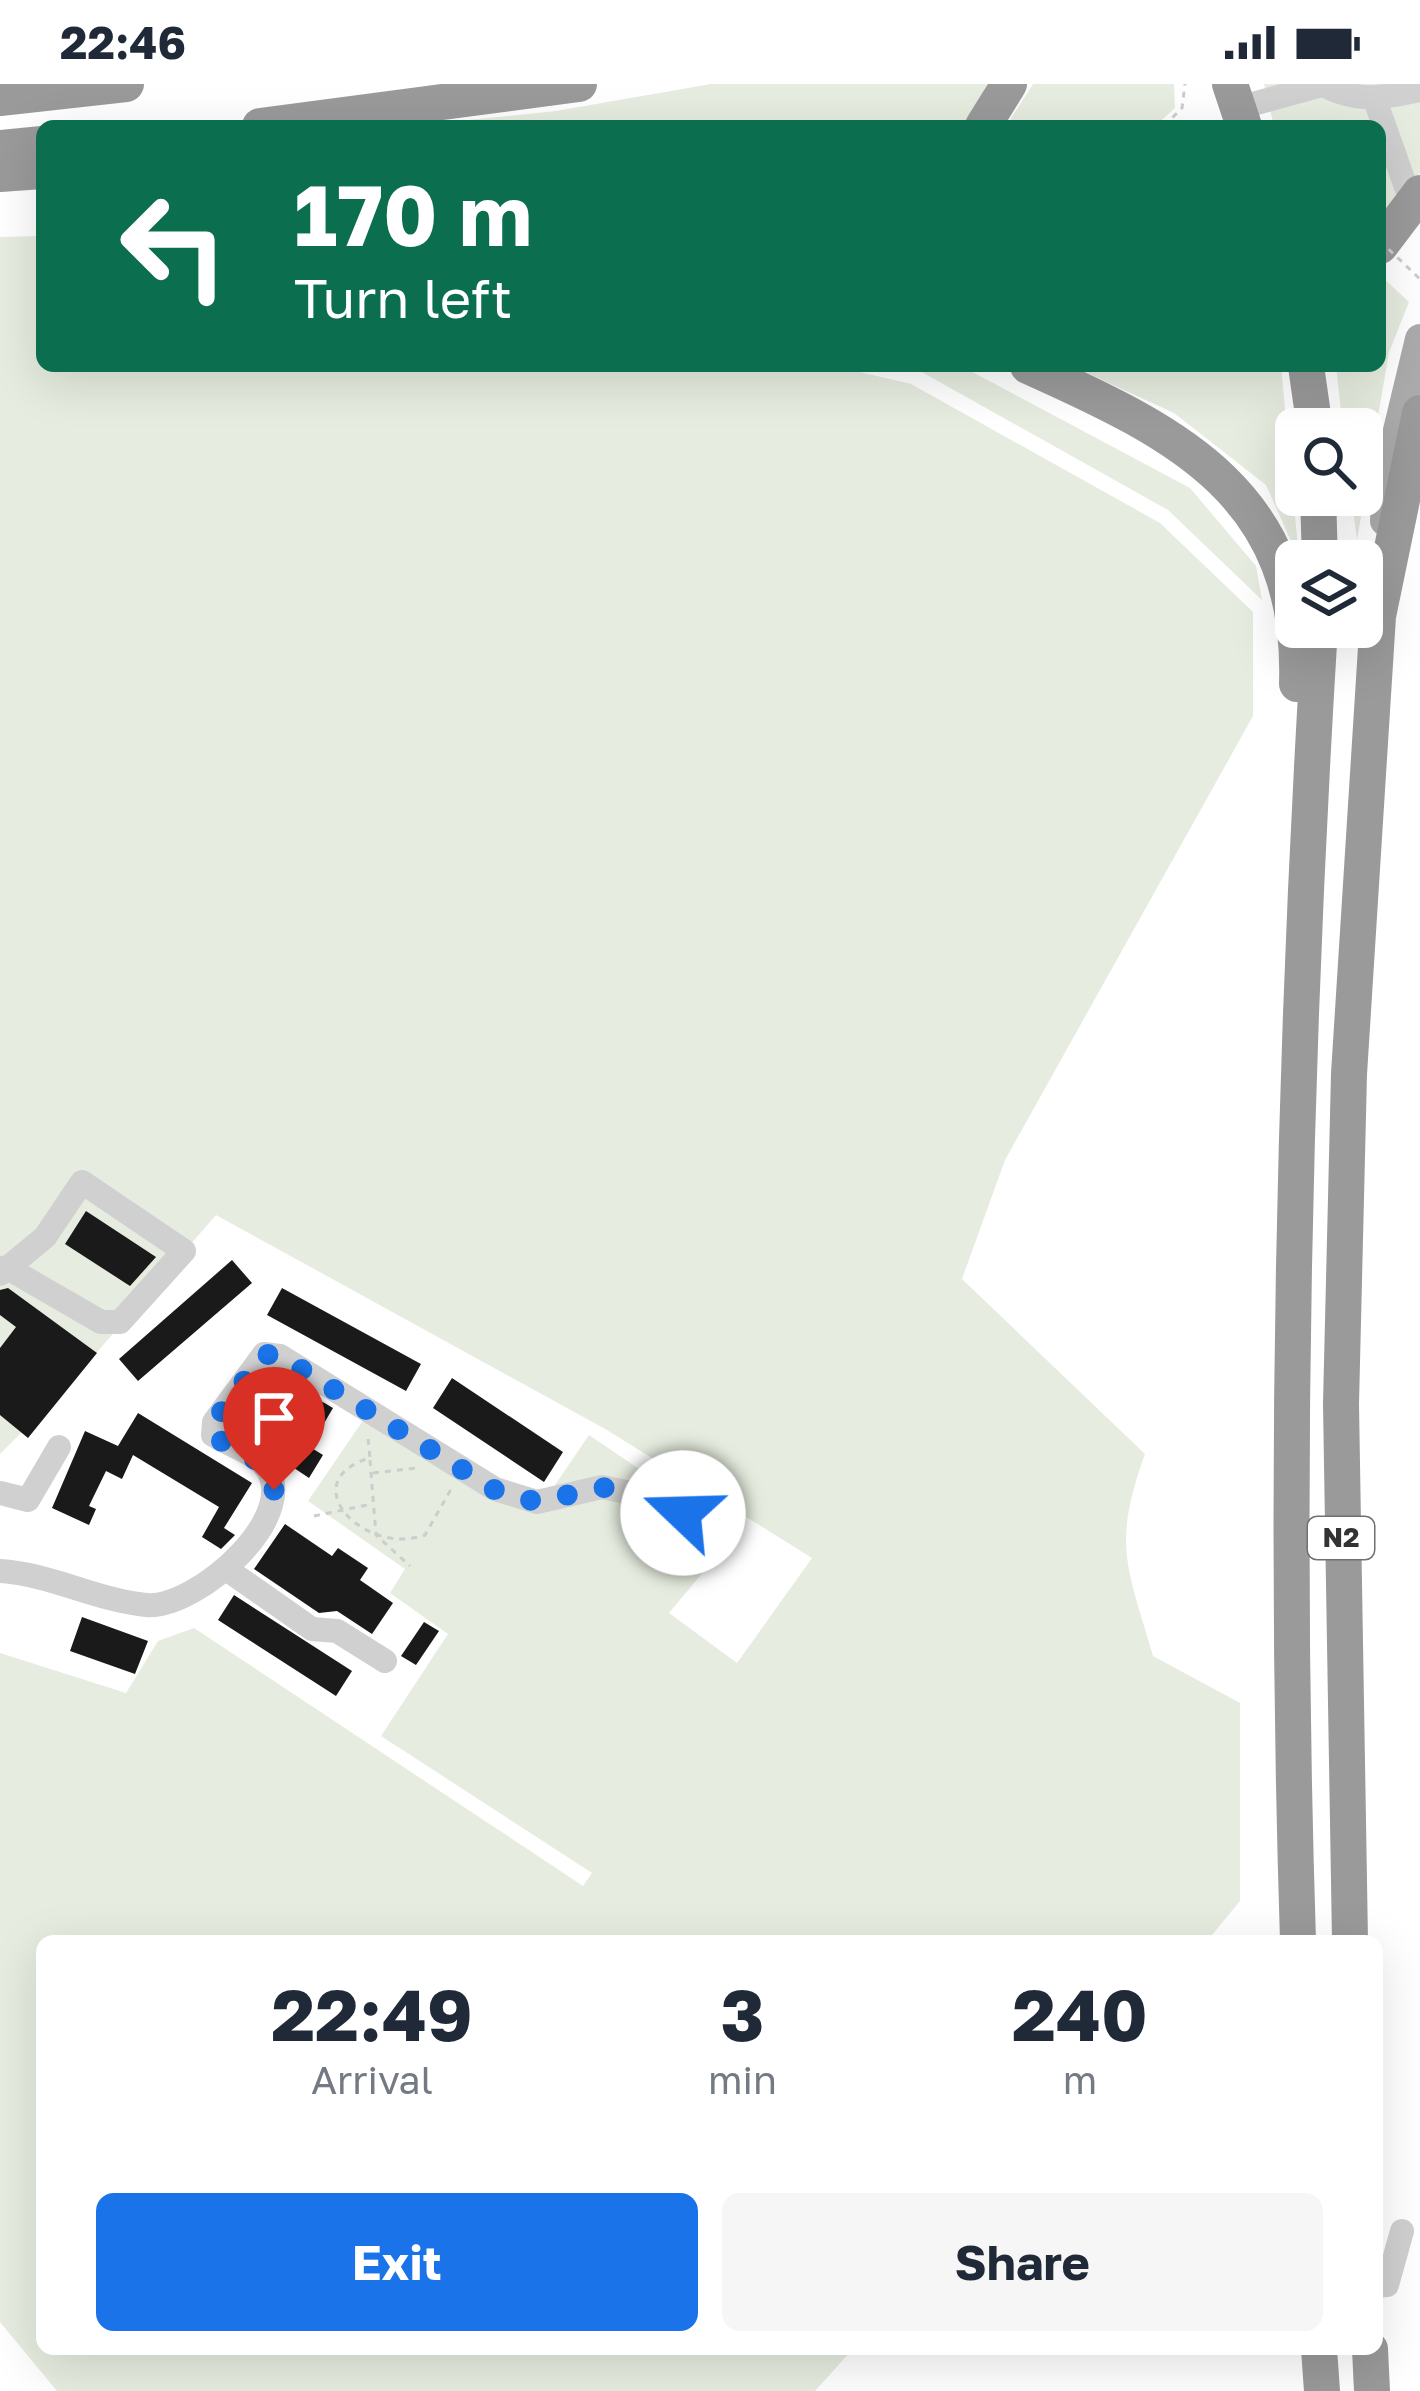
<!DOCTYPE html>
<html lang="en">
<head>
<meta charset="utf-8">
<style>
  :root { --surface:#fff; --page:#f6f6f7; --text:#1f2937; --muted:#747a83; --accent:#1a73e8 }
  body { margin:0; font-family:"Golos Text",sans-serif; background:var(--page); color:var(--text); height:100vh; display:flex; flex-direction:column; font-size:45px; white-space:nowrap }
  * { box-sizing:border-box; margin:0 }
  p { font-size:39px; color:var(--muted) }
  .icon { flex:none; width:66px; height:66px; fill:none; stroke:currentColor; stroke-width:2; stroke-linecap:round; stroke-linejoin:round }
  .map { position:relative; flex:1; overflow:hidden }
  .sheet { position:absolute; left:36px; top:1851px; width:1347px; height:420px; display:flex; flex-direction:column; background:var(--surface); border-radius:18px; box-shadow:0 12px 48px #0002 }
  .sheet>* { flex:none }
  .guide { position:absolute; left:36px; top:36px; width:1350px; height:252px; border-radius:18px; box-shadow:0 12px 48px #0002; background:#0b6e4f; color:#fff; overflow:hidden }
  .buttons { position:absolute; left:1275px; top:324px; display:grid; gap:24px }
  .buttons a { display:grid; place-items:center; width:108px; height:108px; border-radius:18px; background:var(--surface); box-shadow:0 12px 48px #0002; font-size:60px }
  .pin { position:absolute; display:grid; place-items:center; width:102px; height:102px; color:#fff; margin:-123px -51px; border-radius:50% 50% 50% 0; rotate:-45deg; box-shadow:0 0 12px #0007 }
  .pin .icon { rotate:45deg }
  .me { position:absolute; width:132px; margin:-66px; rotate:291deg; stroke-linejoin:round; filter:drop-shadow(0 0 9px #0008) }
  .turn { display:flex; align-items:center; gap:42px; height:252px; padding:0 60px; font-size:54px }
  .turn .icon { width:156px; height:156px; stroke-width:2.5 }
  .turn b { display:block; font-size:84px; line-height:102px }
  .eta { display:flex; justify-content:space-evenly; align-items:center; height:204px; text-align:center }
  .eta b { font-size:72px; font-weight:700; line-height:84px }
  .action { display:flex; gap:24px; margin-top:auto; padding:24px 60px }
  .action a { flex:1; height:138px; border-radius:18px; background:var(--accent); color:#fff; font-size:48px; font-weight:700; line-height:138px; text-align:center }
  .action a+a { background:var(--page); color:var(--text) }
  .status { display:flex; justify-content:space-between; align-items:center; height:84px; padding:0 60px; background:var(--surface); direction:ltr }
  .status svg { height:33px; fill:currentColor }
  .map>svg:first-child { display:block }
</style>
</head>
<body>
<div class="status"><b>22:46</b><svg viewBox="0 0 49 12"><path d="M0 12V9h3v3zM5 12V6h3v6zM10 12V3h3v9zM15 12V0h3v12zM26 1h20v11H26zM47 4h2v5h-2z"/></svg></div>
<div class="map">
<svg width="1420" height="2307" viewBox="0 0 1420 2307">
  <rect width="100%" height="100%" fill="#fff"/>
  <path fill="#e6ecdf" d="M711,0H987L966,42H409L556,27Z
    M1033,0H1174L1175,24L1155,42H1006Z
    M1264,0H1420V89L1380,142V42H1274Z
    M42,152V282H834L911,300L1160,439L1253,528V632L1005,1076L962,1195L1145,1370C1112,1461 1127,1482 1153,1572L1240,1619V1817L1207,1857H42V2265H853L815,2307H57L0,2238V1569L126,1609L158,1557L194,1544L583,1802L592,1789L381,1652L448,1550L390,1509L405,1485L308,1417L364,1335L540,1423L589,1351L735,1450L669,1529L737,1579L812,1474L607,1346L216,1131L65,1305L0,1370V153Z
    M1380,191L1409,218L1389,268L1357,456L1351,411H1362V345H1343L1336,282H1380Z
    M899,282H961L1190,404L1256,482L1262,516L1168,426L920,287Z
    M1072,282H1281L1299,475L1266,401L1174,329Z"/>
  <path fill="#1a1a1a" d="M86,1127L156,1173L130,1202L65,1160Z
    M232,1176L252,1199L138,1297L119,1275Z
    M8,1204L97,1269L28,1354L0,1331V1264L16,1243L0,1231V1206Z
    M282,1204L421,1280L406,1307L267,1231Z
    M272,1288L333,1324L310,1363L323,1371L309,1394L231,1342Z
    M452,1294L563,1368L544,1398L433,1324Z
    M138,1329L252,1399L224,1444L235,1451L221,1465L202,1453L219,1423L133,1371L122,1395L106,1387L89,1422L96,1425L89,1441L52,1424L85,1347L118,1362Z
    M285,1440L332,1472L338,1464L368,1484L360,1496L393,1519L372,1550L337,1527L319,1529L254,1485Z
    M234,1511L352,1587L336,1612L218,1536Z
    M82,1533L148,1557L135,1590L70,1567Z
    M424,1538L439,1547L416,1581L401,1572Z"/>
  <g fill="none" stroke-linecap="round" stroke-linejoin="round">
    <path stroke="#cdcdcd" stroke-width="3" stroke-dasharray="6 6" stroke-linecap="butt" d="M1164,42L1182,24L1185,0
      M368,1355L370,1374C292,1397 364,1473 425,1451L450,1407H455
      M370,1376L376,1451L410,1482
      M373,1389L417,1384
      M314,1432L372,1420"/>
    <path stroke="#d0d0d0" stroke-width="24" d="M1322,0C1355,19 1384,14 1420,6
      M1375,16L1406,103
      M1238,24L1322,1
      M0,1190L45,1153L82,1098L184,1167L120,1238H101L6,1183
      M0,1409L28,1416L59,1363
      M0,1487C50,1490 96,1516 146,1521C197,1526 309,1426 262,1379C250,1367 227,1360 213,1351L214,1338L264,1270L280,1272L495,1405L537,1418L602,1403L631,1409L710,1442
      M229,1487L312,1545L337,1547L385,1577
      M1377,2202L1387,2201L1402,2147"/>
    <path stroke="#ababab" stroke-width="30" d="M1385,437L1388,388L1420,255"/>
    <path stroke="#9a9a9a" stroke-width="36" d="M1230,0L1244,42
      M0,14L126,0
      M260,42L579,0
      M983,42L1009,0
      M0,64L42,60
      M0,90L42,87
      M1380,162L1420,109
      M1028,282C1180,350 1303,411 1297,600
      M1306,282L1315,345
      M1318,411L1320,477
      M1298,1857C1284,1418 1293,981 1320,543
      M1350,1857L1341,1320L1349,990L1378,532L1420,329
      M1319,2265L1322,2307
      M1370,2265L1372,2307"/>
    <path stroke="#cdcdcd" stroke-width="3" stroke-dasharray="6 6" stroke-linecap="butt" d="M1380,157L1420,195"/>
  </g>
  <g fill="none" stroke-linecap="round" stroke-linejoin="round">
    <path stroke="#1a73e8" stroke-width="21" stroke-dasharray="0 37.8" d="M274,1406L263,1380L212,1352L214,1338L264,1270L280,1272L495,1406L537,1418L602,1403L683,1429"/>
  </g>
  <g text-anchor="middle" stroke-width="12" stroke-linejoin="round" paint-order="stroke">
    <rect fill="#fff" stroke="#707070" stroke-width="3" x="1308" y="1433" width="66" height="42" rx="9"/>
    <g font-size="27" font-weight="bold" fill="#333">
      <text x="1341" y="1463">N2</text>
    </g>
  </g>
</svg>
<div class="buttons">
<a><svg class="icon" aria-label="search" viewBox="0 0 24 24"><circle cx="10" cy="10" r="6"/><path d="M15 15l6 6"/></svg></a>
<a><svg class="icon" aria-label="layers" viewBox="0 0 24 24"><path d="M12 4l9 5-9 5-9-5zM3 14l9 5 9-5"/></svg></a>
</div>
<div class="pin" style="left:274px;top:1406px;background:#d93025"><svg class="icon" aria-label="arrive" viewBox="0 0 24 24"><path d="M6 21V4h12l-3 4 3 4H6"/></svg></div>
<svg class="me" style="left:683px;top:1429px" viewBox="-20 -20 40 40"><circle r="19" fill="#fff"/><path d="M0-13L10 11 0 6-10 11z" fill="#1a73e8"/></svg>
<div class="guide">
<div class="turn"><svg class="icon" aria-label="left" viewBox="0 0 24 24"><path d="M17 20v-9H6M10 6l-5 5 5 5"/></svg><div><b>170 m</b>Turn left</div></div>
</div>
<section class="sheet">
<div class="eta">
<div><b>22:49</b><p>Arrival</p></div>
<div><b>3</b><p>min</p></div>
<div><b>240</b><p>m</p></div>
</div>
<div class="action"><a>Exit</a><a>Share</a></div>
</section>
</div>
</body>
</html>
